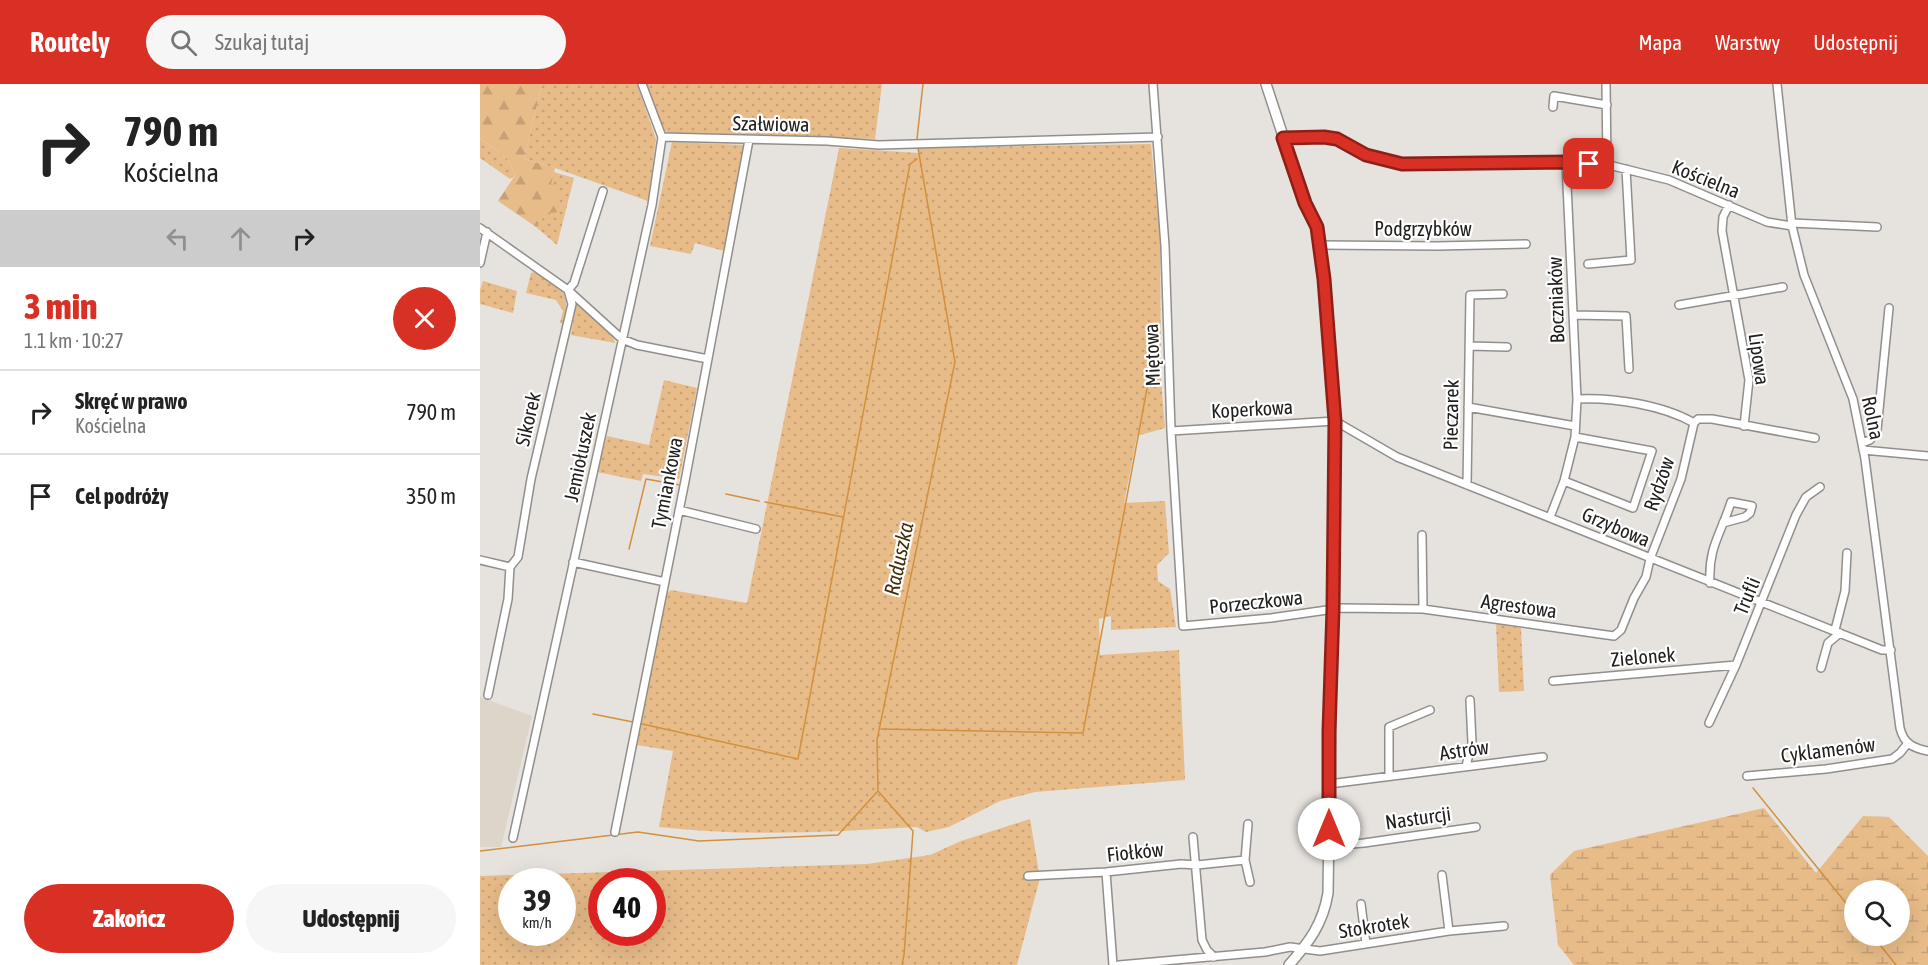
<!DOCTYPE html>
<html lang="pl">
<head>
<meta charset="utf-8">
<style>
  :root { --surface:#fff; --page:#f6f6f6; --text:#222; --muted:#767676; --line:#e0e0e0; --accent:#d93025 }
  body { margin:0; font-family:"Asap Condensed",sans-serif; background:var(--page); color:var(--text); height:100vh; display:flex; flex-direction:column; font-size:22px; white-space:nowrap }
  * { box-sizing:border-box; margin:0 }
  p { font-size:20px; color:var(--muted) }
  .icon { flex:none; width:33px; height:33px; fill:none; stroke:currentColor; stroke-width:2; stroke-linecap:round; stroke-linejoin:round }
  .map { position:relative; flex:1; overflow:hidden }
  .panel { display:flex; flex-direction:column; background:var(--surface); width:480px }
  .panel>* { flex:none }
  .banner { background:#fff; color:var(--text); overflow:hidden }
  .buttons { position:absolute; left:1364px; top:796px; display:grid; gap:12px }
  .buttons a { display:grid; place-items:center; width:66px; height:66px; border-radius:50%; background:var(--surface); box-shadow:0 6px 24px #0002; font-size:30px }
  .speed { position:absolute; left:18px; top:784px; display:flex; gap:12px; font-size:30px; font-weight:700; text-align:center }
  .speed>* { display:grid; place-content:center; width:78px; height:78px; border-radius:50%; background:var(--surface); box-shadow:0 6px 24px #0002; line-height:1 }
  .speed small { font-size:15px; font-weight:400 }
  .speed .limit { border:9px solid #d22; background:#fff; color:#111 }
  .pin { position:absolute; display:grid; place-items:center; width:51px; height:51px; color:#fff; margin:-26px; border-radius:12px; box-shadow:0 3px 9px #0006 }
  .me { position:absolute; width:66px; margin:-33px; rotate:0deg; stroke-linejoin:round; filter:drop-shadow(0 0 4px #0008) }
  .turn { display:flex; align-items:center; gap:21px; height:126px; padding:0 24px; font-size:27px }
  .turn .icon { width:78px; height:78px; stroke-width:2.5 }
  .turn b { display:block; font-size:42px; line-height:51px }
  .lanes { display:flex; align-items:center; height:57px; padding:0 24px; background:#0003; justify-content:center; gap:30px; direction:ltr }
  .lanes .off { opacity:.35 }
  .round { display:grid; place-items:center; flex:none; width:63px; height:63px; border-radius:32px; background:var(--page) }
  .head { display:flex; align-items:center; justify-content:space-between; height:102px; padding:0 24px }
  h1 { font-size:36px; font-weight:800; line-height:45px; color:var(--accent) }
  .cta { display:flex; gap:12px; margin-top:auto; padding:12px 24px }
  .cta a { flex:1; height:69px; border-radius:36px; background:var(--accent); color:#fff; font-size:24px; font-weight:800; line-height:69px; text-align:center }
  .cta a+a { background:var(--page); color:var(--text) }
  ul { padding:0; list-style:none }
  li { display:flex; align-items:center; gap:18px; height:84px; padding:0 24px; border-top:2px solid var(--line) }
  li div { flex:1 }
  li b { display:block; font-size:22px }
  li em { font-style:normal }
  header { display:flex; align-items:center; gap:36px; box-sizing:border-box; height:84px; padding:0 30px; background:var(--accent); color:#fff }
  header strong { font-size:28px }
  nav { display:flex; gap:33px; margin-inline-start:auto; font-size:21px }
  .search { width:420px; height:54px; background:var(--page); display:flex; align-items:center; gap:15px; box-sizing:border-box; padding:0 21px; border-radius:33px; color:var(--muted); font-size:22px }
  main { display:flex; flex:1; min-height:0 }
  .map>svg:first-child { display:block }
</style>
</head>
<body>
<header>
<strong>Routely</strong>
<div class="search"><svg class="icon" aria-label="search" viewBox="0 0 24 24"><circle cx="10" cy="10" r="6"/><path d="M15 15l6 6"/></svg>Szukaj tutaj</div>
<nav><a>Mapa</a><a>Warstwy</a><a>Udostępnij</a></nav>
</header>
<main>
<section class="panel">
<div class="banner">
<div class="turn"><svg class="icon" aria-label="right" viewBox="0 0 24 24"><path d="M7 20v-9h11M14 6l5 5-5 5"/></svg><div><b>790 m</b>Kościelna</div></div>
<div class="lanes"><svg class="icon off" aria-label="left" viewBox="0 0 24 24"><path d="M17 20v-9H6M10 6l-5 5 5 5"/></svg><svg class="icon off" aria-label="ahead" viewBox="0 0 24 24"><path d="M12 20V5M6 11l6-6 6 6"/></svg><svg class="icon" aria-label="right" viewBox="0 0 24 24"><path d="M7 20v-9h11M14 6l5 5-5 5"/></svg></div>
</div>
<div class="head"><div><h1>3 min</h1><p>1.1 km · 10:27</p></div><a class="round" style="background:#d93025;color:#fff"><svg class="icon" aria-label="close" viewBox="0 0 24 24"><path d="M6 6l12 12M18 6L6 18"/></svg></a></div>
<ul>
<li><svg class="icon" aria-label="right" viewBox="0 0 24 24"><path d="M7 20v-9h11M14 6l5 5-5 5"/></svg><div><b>Skręć w prawo</b><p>Kościelna</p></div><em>790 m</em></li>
<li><svg class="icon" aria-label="arrive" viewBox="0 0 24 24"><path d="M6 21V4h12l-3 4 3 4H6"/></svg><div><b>Cel podróży</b></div><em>350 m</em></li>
</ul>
<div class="cta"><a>Zakończ</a><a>Udostępnij</a></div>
</section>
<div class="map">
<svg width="1448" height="881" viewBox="0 0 1448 881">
  <defs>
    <pattern id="grass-dots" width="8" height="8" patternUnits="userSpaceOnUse" patternTransform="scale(1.5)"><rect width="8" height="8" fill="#e8bc89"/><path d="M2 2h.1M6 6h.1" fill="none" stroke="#c7a176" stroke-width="1.8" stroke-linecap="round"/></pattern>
    <pattern id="forest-firs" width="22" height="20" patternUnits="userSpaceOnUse" patternTransform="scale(1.5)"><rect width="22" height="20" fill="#e8bc89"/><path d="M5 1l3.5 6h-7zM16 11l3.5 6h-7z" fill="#c7a176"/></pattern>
    <pattern id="wetland-marsh" width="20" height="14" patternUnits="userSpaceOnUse" patternTransform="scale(1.5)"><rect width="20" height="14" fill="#e8bc89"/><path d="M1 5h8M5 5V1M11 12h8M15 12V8" fill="none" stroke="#c7a176"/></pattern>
  </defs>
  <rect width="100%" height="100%" fill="#e6e2de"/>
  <path fill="#ddd4ca" d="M0,613L52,632L21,763H0Z"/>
  <path fill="url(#grass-dots)" fill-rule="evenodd" d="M62,0H157L176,55L168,117L75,84L44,75Z
    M165,0H402L395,55L274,51H191L180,43Z
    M0,54L27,74L35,91L30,95L0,74Z
    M192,58L264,61L244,167L215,159L211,170L170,162Z
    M671,60L680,152L681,296L685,344L657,352L644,419L685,417L689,469L677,481L678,497L690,505L696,543L631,546V532L619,535L620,571L699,566L705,696L555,708L520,717L469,743L446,748L437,743C351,748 265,753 179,743L193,667L157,661L186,510L191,506L267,519L359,64L439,69V64Z
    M74,88L94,94L77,161L56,143Z
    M54,188C83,208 90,203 84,240L80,239L83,227L76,216L46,209L51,189Z
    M3,197L37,207L33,229L0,220V206Z
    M96,220C108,225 133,247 135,259L91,251Z
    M184,296L217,304L199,395L163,390L161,397L117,388L127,352L169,361Z
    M1016,540L1041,544L1044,607L1019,608Z
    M550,735L560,794L537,881H0V792L387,780L450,771L481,757ZM32,798H82V849H32ZM122,798H172V849H122Z"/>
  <path fill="url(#forest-firs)" d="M0,0H62L44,75L75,84L71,100L77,101L82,128L67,129L56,143L18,117L35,91L27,74L0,54Z"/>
  <path fill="url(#wetland-marsh)" fill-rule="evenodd" d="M1284,724L1336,789L1383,732L1409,733L1448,772V881H1094L1078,861L1070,791L1094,767ZM1374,807H1419V852H1374Z"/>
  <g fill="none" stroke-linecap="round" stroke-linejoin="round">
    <path stroke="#d1913e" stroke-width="1.5" d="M437,55L443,0
      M246,410L279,417
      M285,418L363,433
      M149,465L166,395L200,401
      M113,630L153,638
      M158,639L318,675L430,80L437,75
      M401,645L603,649L671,283
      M1273,704L1374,829
      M0,767L158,748L219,757L358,751L397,708
      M1393,852L1416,881
      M422,881L424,871L433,747L398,707L397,656L475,278L438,64"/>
    <g stroke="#928f8b" stroke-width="10">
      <path id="street" d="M673,0L685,162L691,347L703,542L791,534L861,524L943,525L1134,552L1141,546L1154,514L1166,493L1170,475L1201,395L1214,339L1218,335H1232L1335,354
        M1126,0L1127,82
        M1297,0L1312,142L1324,191L1373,315L1385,375L1420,644C1424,660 1433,664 1448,667
        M1073,23L1074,12L1127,21
        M182,53L347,57L399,61L678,53
        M803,54L844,53L857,55L886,71L922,80L1091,78L1133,82L1189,96L1287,138L1312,142
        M1249,121L1243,133L1242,147L1269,296L1264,342
        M1312,139L1397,143
        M0,144L88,206L94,199L123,107
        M840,161L958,162L1046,160
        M0,179L7,148
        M1108,180L1151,176L1146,85
        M88,206L142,255L157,261L228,275
        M1199,221L1303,203
        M1093,231L1146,232L1149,285
        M989,262L1027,263
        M1097,315C1132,313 1183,321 1214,339
        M988,323L1095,342
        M691,347L855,337L917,373L1402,566H1411
        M1382,359L1390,356L1397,346L1409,224
        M1383,366L1448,372
        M1084,397L1153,424L1172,367L1095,353
        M987,401L990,211L1023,210
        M199,426L276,445
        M1070,433L1084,397L1095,353L1097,315L1086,79
        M942,451L943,525
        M0,476L30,483L38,473L51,395L92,220L88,206
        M93,478L185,498
        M1230,499C1228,463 1241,450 1251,418L1272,422L1270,429L1265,433L1243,439
        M1355,546L1365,507L1367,469
        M1341,584L1348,559L1360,549
        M1073,597L1256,581
        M8,611L28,515L30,483
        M1229,639L1256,581L1316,431L1326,413L1340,403
        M986,682L992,659L990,616
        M909,692V643L950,626
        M1267,692L1346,685L1412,675L1420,669L1428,659
        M849,700L1063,673
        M768,740L765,776L770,798
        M135,748L205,397L269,56
        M713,753L722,856L727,866L734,873
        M33,754L172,121L182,53L162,0
        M849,762L884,759L996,743
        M626,788L633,881
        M962,791L969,847
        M548,792L626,788L701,780L717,781L765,776
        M881,820L886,860
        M639,881L785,868L810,863L840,867L969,847L1024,842"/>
    </g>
    <g stroke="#928f8b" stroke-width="12">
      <path id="secondary" d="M786,0L825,119L837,143L844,195L855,337L848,809C843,840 829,858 809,881"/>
    </g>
    <use href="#street" stroke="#fff" stroke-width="7"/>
    <use href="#secondary" stroke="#fff" stroke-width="9"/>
  </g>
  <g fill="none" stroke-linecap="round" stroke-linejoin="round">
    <g stroke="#8d1f18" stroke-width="15">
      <path id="route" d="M849,745V647L853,525L855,337L844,195L837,143L825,119L803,54L844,53L857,55L886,71L922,80L1091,78L1109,80"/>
    </g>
    <use href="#route" stroke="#d93025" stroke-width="10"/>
  </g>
  <g text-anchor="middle" stroke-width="4.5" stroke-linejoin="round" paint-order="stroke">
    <g font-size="20" fill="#21201e" stroke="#fff">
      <text transform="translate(291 40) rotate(1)" y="7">Szałwiowa</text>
      <text transform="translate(1226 95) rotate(22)" y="7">Kościelna</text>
      <text x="943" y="152">Podgrzybków</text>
      <text transform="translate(1076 216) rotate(-92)" y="7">Boczniaków</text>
      <text transform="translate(672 271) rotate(-92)" y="7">Miętowa</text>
      <text transform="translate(1279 275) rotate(82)" y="7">Lipowa</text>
      <text transform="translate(772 325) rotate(-3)" y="7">Koperkowa</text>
      <text transform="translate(971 331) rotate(-89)" y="7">Pieczarek</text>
      <text transform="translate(1393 334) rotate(78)" y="7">Rolna</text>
      <text transform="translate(48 335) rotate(-77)" y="7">Sikorek</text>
      <text transform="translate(100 373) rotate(-78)" y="7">Jemiołuszek</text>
      <text transform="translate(187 399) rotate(-79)" y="7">Tymiankowa</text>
      <text transform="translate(1179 400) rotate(-71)" y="7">Rydzów</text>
      <text transform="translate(1136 443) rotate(23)" y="7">Grzybowa</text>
      <text transform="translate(1267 512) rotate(-68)" y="7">Trufli</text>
      <text transform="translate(776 518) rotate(-6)" y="7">Porzeczkowa</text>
      <text transform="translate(1039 522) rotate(8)" y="7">Agrestowa</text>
      <text transform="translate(1163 573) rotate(-5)" y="7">Zielonek</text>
      <text transform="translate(984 666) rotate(-8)" y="7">Astrów</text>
      <text transform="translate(1348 666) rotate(-7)" y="7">Cyklamenów</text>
      <text transform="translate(938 734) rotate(-8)" y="7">Nasturcji</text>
      <text transform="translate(655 768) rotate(-6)" y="7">Fiołków</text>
      <text transform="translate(894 842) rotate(-9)" y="7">Stokrotek</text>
    </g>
    <g font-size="21" font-style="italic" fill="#472d09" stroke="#fff">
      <text transform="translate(419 475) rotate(-78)" y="7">Raduszka</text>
    </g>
  </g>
</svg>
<div class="buttons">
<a><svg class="icon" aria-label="search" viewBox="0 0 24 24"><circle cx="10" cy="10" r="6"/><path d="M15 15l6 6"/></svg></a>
</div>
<div class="speed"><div>39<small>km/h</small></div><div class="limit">40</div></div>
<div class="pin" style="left:1109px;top:80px;background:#d93025"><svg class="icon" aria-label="arrive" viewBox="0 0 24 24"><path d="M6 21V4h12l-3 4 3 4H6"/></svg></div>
<svg class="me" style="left:849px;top:745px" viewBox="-20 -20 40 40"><circle r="19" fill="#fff"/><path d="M0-13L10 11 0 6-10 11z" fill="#d93025"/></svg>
</div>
</main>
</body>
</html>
